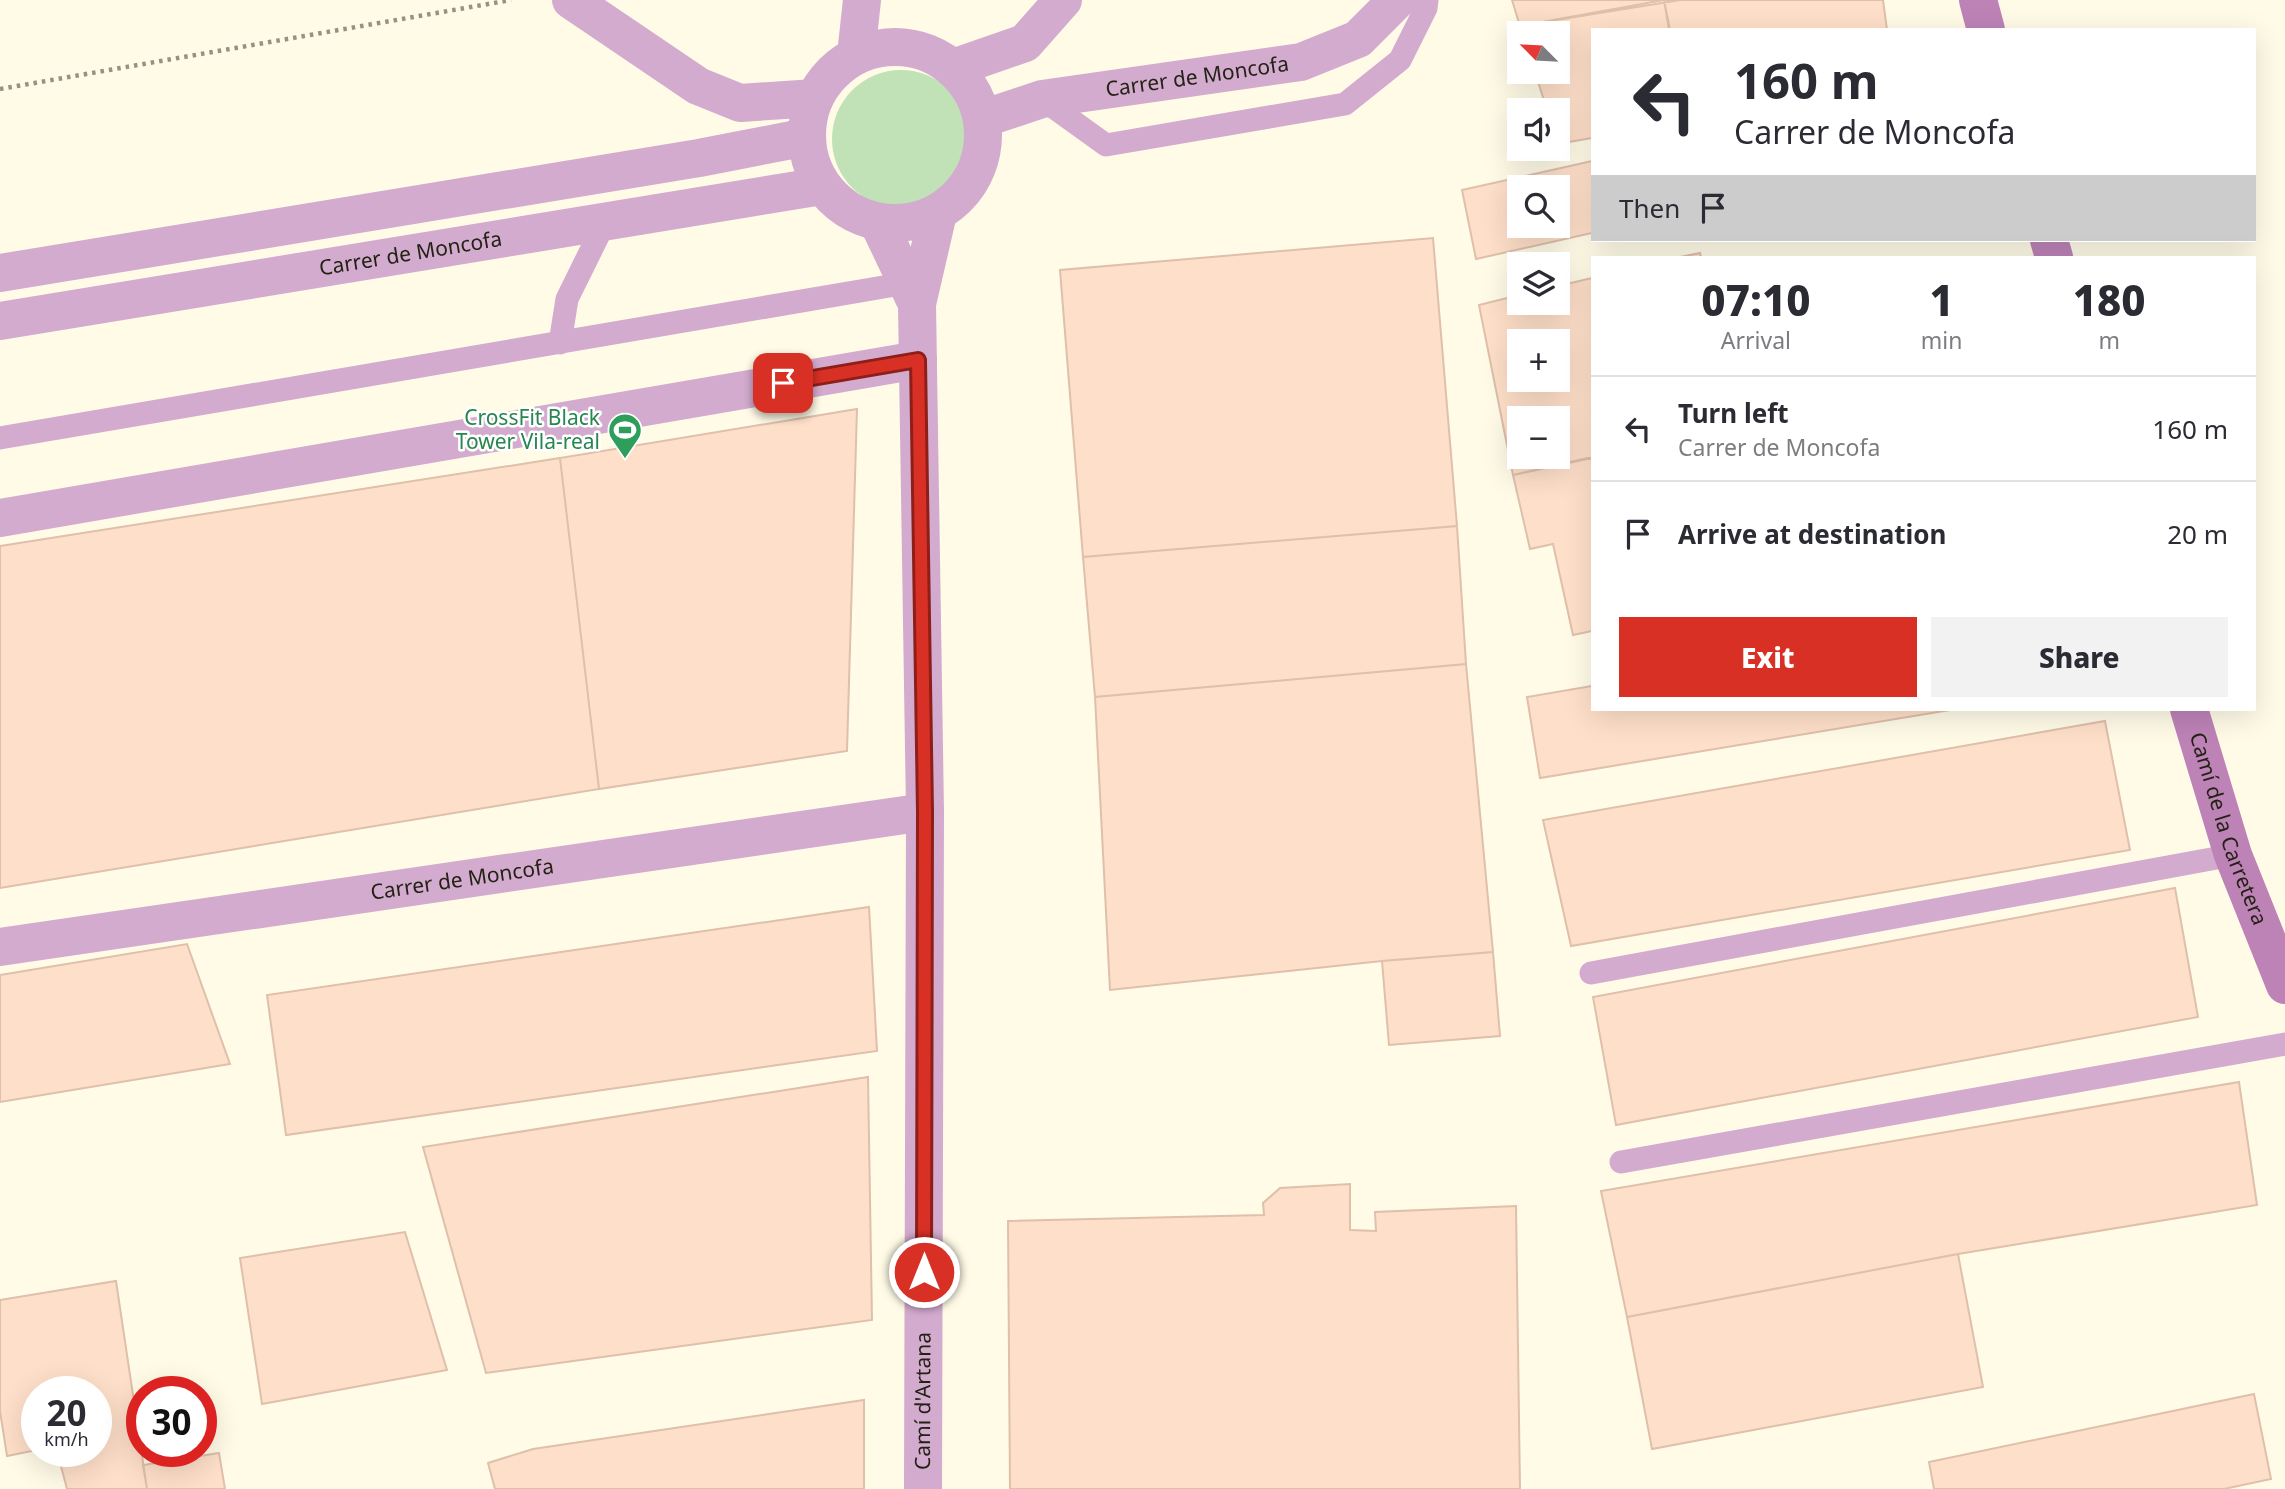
<!DOCTYPE html>
<html lang="en">
<head>
<meta charset="utf-8">
<style>
  :root { --surface:#fff; --page:#f2f2f3; --text:#2b2b33; --muted:#7c7c81; --line:#e1e1e2; --accent:#d93025 }
  body { margin:0; font-family:"Noto Sans",sans-serif; background:var(--page); color:var(--text); height:100vh; display:flex; flex-direction:column; font-size:26px; white-space:nowrap }
  * { box-sizing:border-box; margin:0 }
  p { font-size:23px; color:var(--muted) }
  .icon { flex:none; width:38px; height:38px; fill:none; stroke:currentColor; stroke-width:2; stroke-linecap:round; stroke-linejoin:round }
  .map { position:relative; flex:1; overflow:hidden }
  .details { position:absolute; left:1591px; top:256px; width:665px; height:455px; display:flex; flex-direction:column; background:var(--surface); border-radius:0px; box-shadow:0 7px 28px #0002 }
  .details>* { flex:none }
  .hud { position:absolute; left:1591px; top:28px; width:665px; height:214px; border-radius:0px; box-shadow:0 7px 28px #0002; background:#fff; color:var(--text); overflow:hidden }
  .needle { width:46px; rotate:294deg }
  .fabs { position:absolute; left:1507px; top:21px; display:grid; gap:14px }
  .fabs a { display:grid; place-items:center; width:63px; height:63px; border-radius:0px; background:var(--surface); box-shadow:0 7px 28px #0002; font-size:35px }
  .speed { position:absolute; left:21px; top:1376px; display:flex; gap:14px; font-size:35px; font-weight:700; text-align:center }
  .speed>* { display:grid; place-content:center; width:91px; height:91px; border-radius:50%; background:var(--surface); box-shadow:0 7px 28px #0002; line-height:1 }
  .speed small { font-size:18px; font-weight:400 }
  .speed .limit { border:10px solid #d22; background:#fff; color:#111 }
  .pin { position:absolute; display:grid; place-items:center; width:60px; height:60px; color:#fff; margin:-30px; border-radius:14px; box-shadow:0 4px 10px #0006 }
  .me { position:absolute; width:77px; margin:-38px; rotate:0deg; stroke-linejoin:round; filter:drop-shadow(0 0 5px #0008) }
  .turn { display:flex; align-items:center; gap:24px; height:147px; padding:0 28px; font-size:32px }
  .turn .icon { width:91px; height:91px; stroke-width:2.5 }
  .turn b { display:block; font-size:49px; line-height:60px }
  .then { display:flex; align-items:center; height:66px; padding:0 28px; background:#0003; gap:14px; font-size:26px }
  .eta { display:flex; justify-content:space-evenly; align-items:center; height:119px; text-align:center }
  .eta b { font-size:42px; font-weight:800; line-height:49px }
  .button { display:flex; gap:14px; margin-top:auto; padding:14px 28px }
  .button a { flex:1; height:80px; border-radius:0px; background:var(--accent); color:#fff; font-size:28px; font-weight:800; line-height:80px; text-align:center }
  .button a+a { background:var(--page); color:var(--text) }
  ul { padding:0; list-style:none }
  li { display:flex; align-items:center; gap:21px; height:105px; padding:0 28px; border-top:2px solid var(--line) }
  li div { flex:1 }
  li b { display:block; font-size:26px }
  li em { font-style:normal }
  .map>svg:first-child { display:block }
</style>
</head>
<body>
<div class="map">
<svg width="2285" height="1489" viewBox="0 0 2285 1489">
  <rect width="100%" height="100%" fill="#fffbe7"/>
  <path fill="#c1e1b7" d="M832 139a69 69 0 1 1 138 0a69 69 0 1 1-138 0Z"/>
  <path fill="#fedfc9" stroke="#dec0ab" stroke-width="2" fill-rule="evenodd" d="M1512,0H1680L1520,26Z
    M1664,0L1669,30H1592V138L1558,144V110H1547L1535,72H1558V33H1522L1520,26Z
    M1664,0H1883L1887,30H1670Z
    M1592,161V233L1476,259L1462,190ZM1519,187H1558V226H1519Z
    M1433,238L1457,526L1083,557L1060,270Z
    M1700,253L1701,257H1680Z
    M1592,278V458L1513,475L1479,305L1519,295V303H1558V286ZM1519,341H1558V380H1519ZM1519,418H1558V457H1519Z
    M857,409L847,751L599,789L560,458Z
    M1592,457V631L1573,635L1553,544L1530,549L1513,475Z
    M560,458L599,789L0,888V546Z
    M1457,526L1466,664L1095,697L1083,557Z
    M1466,664L1493,952L1382,961L1110,990L1095,697Z
    M1592,686V709H1956L1540,778L1527,697Z
    M2105,721L2130,850L1571,946L1543,820Z
    M2175,888L2198,1017L1616,1125L1593,997Z
    M869,907L877,1051L286,1135L267,995Z
    M187,944L230,1064L0,1102V975Z
    M1493,952L1500,1036L1389,1045L1382,961Z
    M868,1077L872,1320L486,1373L423,1147Z
    M2239,1082L2257,1205L1958,1254L1627,1317L1601,1191Z
    M1350,1184V1230L1376,1231L1375,1212L1516,1206L1520,1489H1010L1008,1221L1264,1215L1263,1203L1280,1188Z
    M405,1232L447,1370L262,1404L240,1258Z
    M1958,1254L1983,1387L1652,1449L1627,1317Z
    M116,1281L147,1489H67L57,1451H96V1391H37V1450L7,1456L0,1411V1300Z
    M2254,1394L2271,1479L2224,1489H1934L1929,1462Z
    M864,1400V1489H495L488,1463L533,1449Z
    M219,1453L225,1489H147L143,1465Z"/>
  <g fill="none" stroke-linecap="round" stroke-linejoin="round">
    <path stroke="#969282" stroke-width="4.5" stroke-dasharray="3.5 5" stroke-linecap="butt" d="M0,89L511,0"/>
    <path stroke="#d3abce" stroke-width="23" d="M1042,99L1106,145L1345,104L1400,60L1426,8L1427,0
      M560,343L567,299L605,222
      M0,438L907,283
      M1591,973L2233,855
      M1621,1162L2285,1044"/>
    <g stroke="#d3abce" stroke-width="38">
      <path d="M571,0L698,86L740,103L815,98"/>
      <circle cx="895" cy="135" r="88"/>
      <path d="M856,55L862,0"/>
      <path d="M953,68L1025,43L1063,0"/>
      <path id="s1" d="M982,119L1042,99L1301,62L1358,39L1397,0"/>
      <path d="M878,222L917,304"/>
      <path d="M0,273L699,158L807,137"/>
      <path id="s2" d="M0,321L822,186"/>
      <path d="M0,518L918,360"/>
      <path id="s3" d="M0,947L925,812"/>
      <path id="s4" d="M923,1489L925,812L917,304L938,213"/>
    </g>
    <g stroke="#bd83b7" stroke-width="38">
      <path d="M1978,0L1986,30"/>
      <path d="M2049,240L2054,257"/>
      <path id="s5" d="M2189,709L2233,855L2285,985"/>
    </g>
  </g>
  <g fill="none" stroke-linecap="round" stroke-linejoin="round">
    <g stroke="#8d1f18" stroke-width="18">
      <path id="route" d="M783,383L918,360L925,812L924,1272"/>
    </g>
    <use href="#route" stroke="#d93025" stroke-width="12"/>
  </g>
  <defs>
    <g id="stadium-pin" transform="scale(1.75)"><path d="M0 17L-7.5 6A9.5 9.5 0 1 1 7.5 6Z" fill="#2e9e5b" stroke="#fff"/><path d="M0-5a6.5 5 0 1 0 0 10a6.5 5 0 1 0 0-10ZM-3.5-1.8h7v3.6h-7Z" fill="#fff"/></g>
  </defs>
  <g fill-rule="evenodd">
    <use href="#stadium-pin" x="625" y="430"/>
  </g>
  <g text-anchor="middle" stroke-width="5" stroke-linejoin="round" paint-order="stroke">
    <g font-size="21" fill="#242115" stroke="#fff">
      <text dy="7" stroke="none"><textPath href="#s1" startOffset="220">Carrer de Moncofa</textPath></text>
      <text dy="7" stroke="none"><textPath href="#s2" startOffset="416">Carrer de Moncofa</textPath></text>
      <text dy="7" stroke="none"><textPath href="#s5" startOffset="126">Camí de la Carretera</textPath></text>
      <text dy="7" stroke="none"><textPath href="#s3" startOffset="467">Carrer de Moncofa</textPath></text>
      <text dy="7" stroke="none"><textPath href="#s4" startOffset="88">Camí d'Artana</textPath></text>
    </g>
    <g font-size="21" fill="#27864d" stroke="#fff" text-anchor="end">
      <text x="600" y="425">CrossFit Black<tspan x="600" dy="24">Tower Vila-real</tspan></text>
    </g>
  </g>
</svg>
<div class="fabs">
<a><svg class="needle" viewBox="-14 -14 28 28"><path d="M0-13l5 13h-10z" fill="#e53935"/><path d="M0 13l5-13h-10z" fill="#7c7c81"/></svg></a>
<a><svg class="icon" aria-label="sound" viewBox="0 0 24 24"><path d="M4 9h4l5-4v14l-5-4H4zM17 9q2 3 0 6"/></svg></a>
<a><svg class="icon" aria-label="search" viewBox="0 0 24 24"><circle cx="10" cy="10" r="6"/><path d="M15 15l6 6"/></svg></a>
<a><svg class="icon" aria-label="layers" viewBox="0 0 24 24"><path d="M12 4l9 5-9 5-9-5zM3 14l9 5 9-5"/></svg></a>
<a>+</a>
<a>−</a>
</div>
<div class="speed"><div>20<small>km/h</small></div><div class="limit">30</div></div>
<div class="pin" style="left:783px;top:383px;background:#d93025"><svg class="icon" aria-label="arrive" viewBox="0 0 24 24"><path d="M6 21V4h12l-3 4 3 4H6"/></svg></div>
<svg class="me" style="left:924px;top:1272px" viewBox="-20 -20 40 40"><circle r="17" fill="#d93025" stroke="#fff" stroke-width="3"/><path d="M0-11L8 9 0 5-8 9z" fill="#fff"/></svg>
<div class="hud">
<div class="turn"><svg class="icon" aria-label="left" viewBox="0 0 24 24"><path d="M17 20v-9H6M10 6l-5 5 5 5"/></svg><div><b>160 m</b>Carrer de Moncofa</div></div>
<div class="then">Then<svg class="icon" aria-label="arrive" viewBox="0 0 24 24"><path d="M6 21V4h12l-3 4 3 4H6"/></svg></div>
</div>
<section class="details">
<div class="eta">
<div><b>07:10</b><p>Arrival</p></div>
<div><b>1</b><p>min</p></div>
<div><b>180</b><p>m</p></div>
</div>
<ul>
<li><svg class="icon" aria-label="left" viewBox="0 0 24 24"><path d="M17 20v-9H6M10 6l-5 5 5 5"/></svg><div><b>Turn left</b><p>Carrer de Moncofa</p></div><em>160 m</em></li>
<li><svg class="icon" aria-label="arrive" viewBox="0 0 24 24"><path d="M6 21V4h12l-3 4 3 4H6"/></svg><div><b>Arrive at destination</b></div><em>20 m</em></li>
</ul>
<div class="button"><a>Exit</a><a>Share</a></div>
</section>
</div>
</body>
</html>
